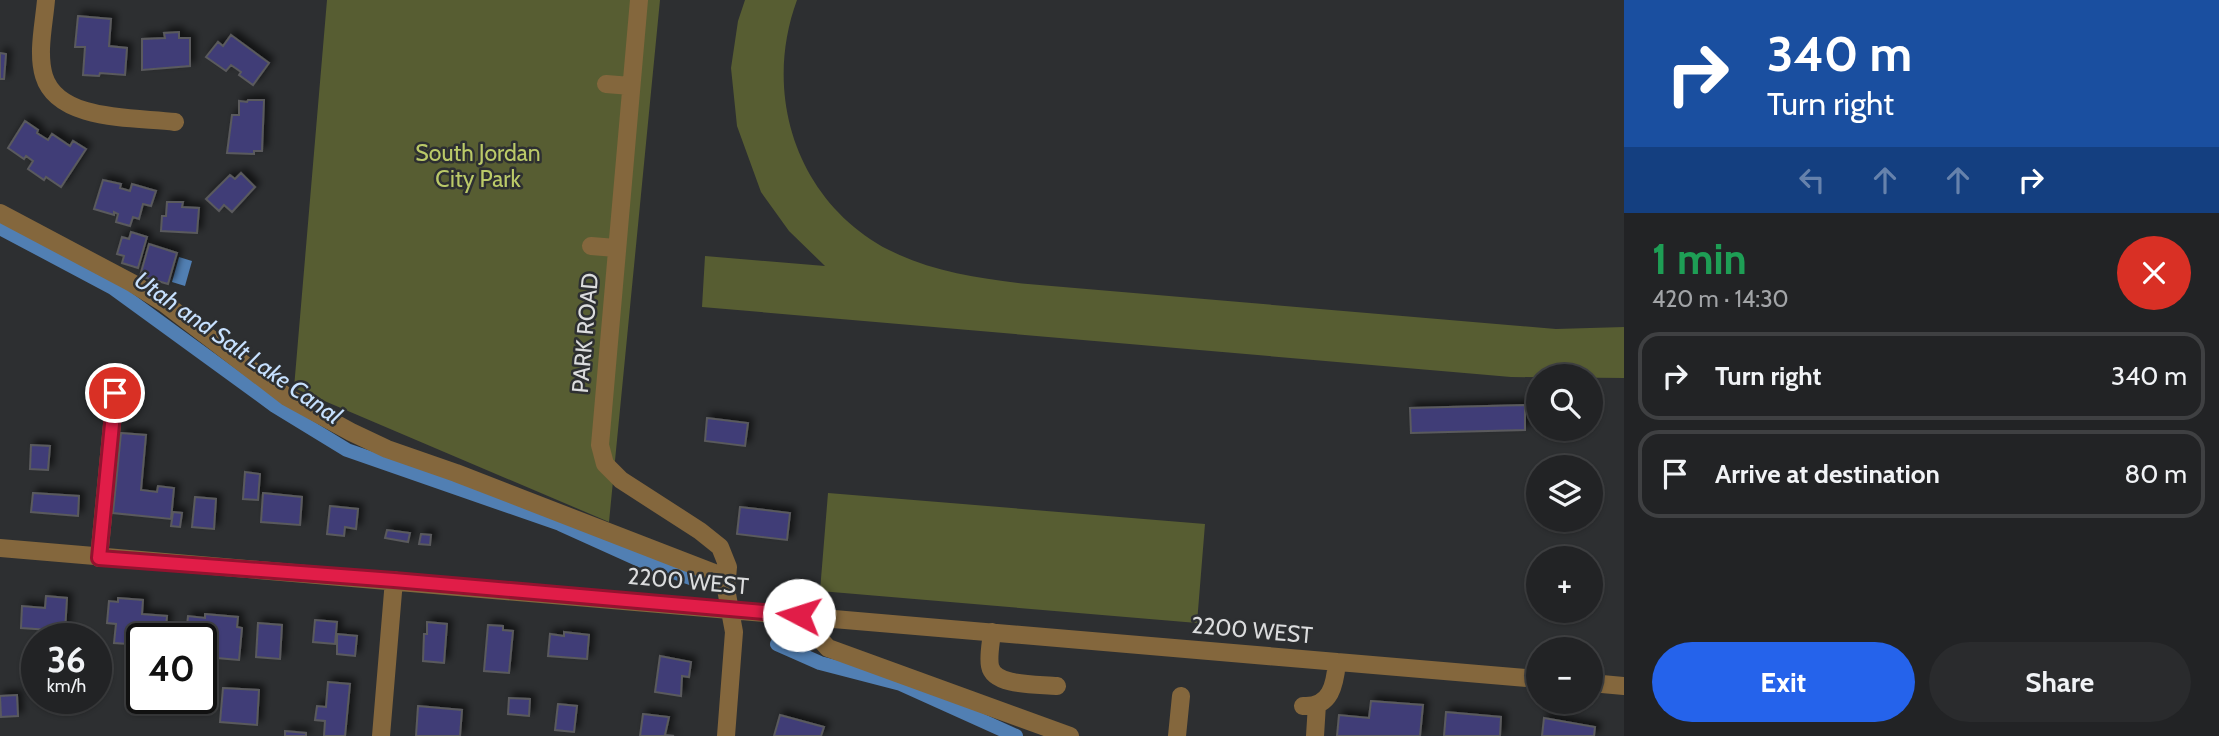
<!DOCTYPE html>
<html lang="en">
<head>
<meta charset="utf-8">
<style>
  :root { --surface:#222325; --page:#2a2b2d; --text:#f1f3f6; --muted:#a2a4a7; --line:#3f4042; --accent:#2563eb }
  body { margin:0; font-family:Cabin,sans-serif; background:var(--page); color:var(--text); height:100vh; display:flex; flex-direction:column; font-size:26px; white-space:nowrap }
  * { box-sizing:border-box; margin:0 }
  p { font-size:23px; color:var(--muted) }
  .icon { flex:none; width:38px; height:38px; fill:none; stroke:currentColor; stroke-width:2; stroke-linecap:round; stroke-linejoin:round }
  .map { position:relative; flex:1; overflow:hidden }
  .side { display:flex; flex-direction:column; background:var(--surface); width:595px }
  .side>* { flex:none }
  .top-card { background:#1a4fa0; color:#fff; overflow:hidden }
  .tools { position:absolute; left:1526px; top:364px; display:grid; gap:14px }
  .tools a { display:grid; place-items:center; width:77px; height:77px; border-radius:50%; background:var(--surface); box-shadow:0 2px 5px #0004,0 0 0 2px var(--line); font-size:35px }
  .speed { position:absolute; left:21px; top:623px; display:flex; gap:14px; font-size:35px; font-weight:700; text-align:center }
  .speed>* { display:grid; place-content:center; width:91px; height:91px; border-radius:50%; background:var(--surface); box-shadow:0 2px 5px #0004,0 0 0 2px var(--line); line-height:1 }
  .speed small { font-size:18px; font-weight:400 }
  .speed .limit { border:4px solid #111; border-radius:10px; background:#fff; color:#111 }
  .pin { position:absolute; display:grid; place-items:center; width:60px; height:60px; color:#fff; margin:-30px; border:4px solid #fff; border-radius:50%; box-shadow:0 2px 7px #0007 }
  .me { position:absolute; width:77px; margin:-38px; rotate:275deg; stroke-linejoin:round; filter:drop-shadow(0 0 5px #0008) }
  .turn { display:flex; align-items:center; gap:24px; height:147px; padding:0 28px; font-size:32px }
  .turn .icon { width:91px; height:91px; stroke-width:2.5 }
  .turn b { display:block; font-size:49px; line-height:60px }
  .lanes { display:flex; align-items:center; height:66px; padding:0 28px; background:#0003; justify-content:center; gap:35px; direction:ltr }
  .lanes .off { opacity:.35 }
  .round { display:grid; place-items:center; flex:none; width:74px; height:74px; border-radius:37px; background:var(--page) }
  .summary { display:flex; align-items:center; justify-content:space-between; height:119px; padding:0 28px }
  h1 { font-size:42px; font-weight:700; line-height:52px; color:#1e9e55 }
  .cta { display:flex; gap:14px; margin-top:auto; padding:14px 28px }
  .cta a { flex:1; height:80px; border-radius:42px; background:var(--accent); color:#fff; font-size:28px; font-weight:700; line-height:80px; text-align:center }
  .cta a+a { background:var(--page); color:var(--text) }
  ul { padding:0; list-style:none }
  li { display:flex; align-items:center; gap:21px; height:88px; margin:0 14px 10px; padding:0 14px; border:4px solid var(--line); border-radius:21px }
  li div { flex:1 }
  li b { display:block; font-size:26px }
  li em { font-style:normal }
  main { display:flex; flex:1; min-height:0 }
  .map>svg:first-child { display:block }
</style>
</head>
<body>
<main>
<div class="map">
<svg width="1624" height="736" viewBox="0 0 1624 736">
  <defs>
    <filter id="shadow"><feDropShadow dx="4.5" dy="-4.5" stdDeviation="3.5" flood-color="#0009"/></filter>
  </defs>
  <rect width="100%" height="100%" fill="#2d2f31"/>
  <path fill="#575d32" d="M327,0H660L609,522L294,388Z
    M745,0H797C762,95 797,202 889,250C932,272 982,279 1028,284L1556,329L1624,327V378L1511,377L702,307L705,256L825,266L789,231L761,192L737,126L731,68L738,21Z
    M828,493L1205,524L1197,623L820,591Z"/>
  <path fill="#517fb3" d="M179,257L192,261L185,286L172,282Z"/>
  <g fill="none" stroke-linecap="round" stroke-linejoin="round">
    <path stroke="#517fb3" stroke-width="14" d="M0,228L113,288L275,406L347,450L560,524L642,561L693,579
      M777,644L820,663L901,684L1016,736"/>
  </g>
  <path fill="#3f3e77" stroke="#5a5a5d" stroke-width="2" filter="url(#shadow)" d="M78,16L111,19L109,46L127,48L125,75L100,73L99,76L83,75L85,47H75Z
    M179,32V38H190V66L142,70V39L165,38L164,33Z
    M231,35L269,63L253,85L239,75L241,72L231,65L226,71L206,57L218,42L223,46Z
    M0,53L6,54L4,79H0Z
    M248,100H264L262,151H254V154L227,153L232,115H239V101L247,102Z
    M25,121L38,130L37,133L48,140L52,134L70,146L73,141L86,149L61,187L46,177L44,180L28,169L33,161L26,156L24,159L8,148Z
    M241,173L255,187L232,212L224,205L219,211L206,199L230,175L235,179Z
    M103,180L121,184L120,188L130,191L132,184L156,191L151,206L143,204L139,219L133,217L130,226L116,222L118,214L114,212V215L94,209Z
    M167,202H183L182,207L199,208L197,233L161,231L162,216H166Z
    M131,232L147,237L138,268L122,263L124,256L117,254L122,237L129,239Z
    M149,244L177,253L168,284L140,276Z
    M1525,405V430L1411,433L1410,408Z
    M707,418L748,423L745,446L705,441Z
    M121,433L146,435L141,490L157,492L158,486L174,488L171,519L113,513Z
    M31,445L50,446L48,470L30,469Z
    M245,472L260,474L258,500L243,499Z
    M33,493L79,496L78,516L31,512Z
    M263,493L302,497L300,525L261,522Z
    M195,497L216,499L214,529L192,527Z
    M330,506L358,509L356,529L345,527L344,536L327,534Z
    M740,507L790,513L787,540L737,534Z
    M173,512L182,513L180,527L171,526Z
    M387,530L410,533L408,542L385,538Z
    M421,534L431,535L430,545L419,544Z
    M46,596L67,598L65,631L21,628L22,606L45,608Z
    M118,598L143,600L142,614L167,616L165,639L129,637L128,644L114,643L116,624L107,623L109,601L118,602Z
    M205,614L238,617L237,627L242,628L239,660L217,658L218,639L186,636L188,616L205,618Z
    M315,620L337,622L335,644L313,642Z
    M427,622L447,624L444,663L423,661L424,634H427Z
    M258,623L282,625L280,659L256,657Z
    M488,625L503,626V630L513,631L509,673L484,671Z
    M564,632L589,635L587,659L548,656L550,634L564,636Z
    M337,634L357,636L355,656L337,654Z
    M660,656L691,662L689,677L682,676L681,696L655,692Z
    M328,682L350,684L345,736H324L325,721L315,720L317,706L326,707Z
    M223,688L259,690L257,725L220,722Z
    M17,695L18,716L1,717L0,696Z
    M509,698L530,699L529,716L508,714Z
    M1371,701L1423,705L1420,736H1337L1339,715L1369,718Z
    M558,704L577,706L574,732L555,730Z
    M418,706L462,710L460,736H416Z
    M1446,712L1501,717L1500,736H1444Z
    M643,714L669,717L665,735L674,736H640Z
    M780,715L824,727L821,736H774Z
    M1544,718L1595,727L1594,736H1542Z
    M285,731L306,733V736H285Z"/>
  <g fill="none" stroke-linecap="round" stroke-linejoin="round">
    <path stroke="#84673d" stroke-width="18" d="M46,0C44,24 37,53 44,76C58,122 135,117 175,122
      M639,0L600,445L605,464L621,480L700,531L720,547L728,567L726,589L734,632L726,736
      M606,84L631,86
      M0,213L132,283L164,303L287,397L351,432L387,449L456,473L727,578
      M591,246L616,248
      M0,548L1538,679
      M99,558L115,393
      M799,616L828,648L1070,736
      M992,632C991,643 988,656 990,666C994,687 1039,684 1057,686
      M1591,683L1624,686
      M1303,706C1331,708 1335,684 1337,662
      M381,736L394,580
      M1177,736L1181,696
      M1315,736L1317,704"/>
  </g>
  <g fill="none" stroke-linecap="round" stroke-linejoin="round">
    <g stroke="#92132f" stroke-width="18">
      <path id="route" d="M115,393L99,558L394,580L799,615"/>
    </g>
    <use href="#route" stroke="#e11d48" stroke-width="12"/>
  </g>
  <g text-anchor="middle" stroke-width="5" stroke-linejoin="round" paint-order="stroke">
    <g font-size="23" fill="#bbca68" stroke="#2d2f31">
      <text x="478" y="161">South Jordan<tspan x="478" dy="26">City Park</tspan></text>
    </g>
    <g font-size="23" fill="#dbdcdd" stroke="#2d2f31">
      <text transform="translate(585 333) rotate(-85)" y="8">PARK ROAD</text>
      <text transform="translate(688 581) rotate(5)" y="8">2200 WEST</text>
      <text transform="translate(1252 630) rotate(5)" y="8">2200 WEST</text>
    </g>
    <g font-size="24" font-style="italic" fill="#c7e1ff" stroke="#2d2f31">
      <text transform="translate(238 348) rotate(35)" y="8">Utah and Salt Lake Canal</text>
    </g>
  </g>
</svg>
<div class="tools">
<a><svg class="icon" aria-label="search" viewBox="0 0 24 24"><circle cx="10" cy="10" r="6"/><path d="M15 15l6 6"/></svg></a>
<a><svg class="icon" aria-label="layers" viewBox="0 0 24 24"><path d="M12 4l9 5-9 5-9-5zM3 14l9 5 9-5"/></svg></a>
<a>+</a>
<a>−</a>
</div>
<div class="speed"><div>36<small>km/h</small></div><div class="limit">40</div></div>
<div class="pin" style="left:115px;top:393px;background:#d93025"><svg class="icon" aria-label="arrive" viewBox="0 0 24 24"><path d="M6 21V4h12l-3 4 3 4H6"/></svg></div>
<svg class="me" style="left:799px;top:615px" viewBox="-20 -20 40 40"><circle r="19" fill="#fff"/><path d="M0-13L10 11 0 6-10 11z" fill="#e11d48"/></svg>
</div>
<section class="side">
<div class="top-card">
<div class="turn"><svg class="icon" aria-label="right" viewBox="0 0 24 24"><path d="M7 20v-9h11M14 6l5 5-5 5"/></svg><div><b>340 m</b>Turn right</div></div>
<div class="lanes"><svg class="icon off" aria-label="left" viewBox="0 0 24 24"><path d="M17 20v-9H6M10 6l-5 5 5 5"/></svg><svg class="icon off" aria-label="ahead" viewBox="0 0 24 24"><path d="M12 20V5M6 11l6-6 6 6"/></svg><svg class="icon off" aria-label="ahead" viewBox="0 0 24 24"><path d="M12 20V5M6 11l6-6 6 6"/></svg><svg class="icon" aria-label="right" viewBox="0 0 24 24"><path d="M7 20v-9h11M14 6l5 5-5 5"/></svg></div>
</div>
<div class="summary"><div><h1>1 min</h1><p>420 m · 14:30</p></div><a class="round" style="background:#d93025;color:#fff"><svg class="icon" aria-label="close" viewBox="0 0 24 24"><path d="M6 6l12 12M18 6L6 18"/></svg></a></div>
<ul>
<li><svg class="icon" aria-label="right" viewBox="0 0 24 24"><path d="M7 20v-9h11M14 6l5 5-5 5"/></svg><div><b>Turn right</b></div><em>340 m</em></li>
<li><svg class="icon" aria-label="arrive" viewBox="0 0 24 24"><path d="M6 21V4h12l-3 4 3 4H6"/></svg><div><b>Arrive at destination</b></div><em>80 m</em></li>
</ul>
<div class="cta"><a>Exit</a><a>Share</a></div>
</section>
</main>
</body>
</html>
